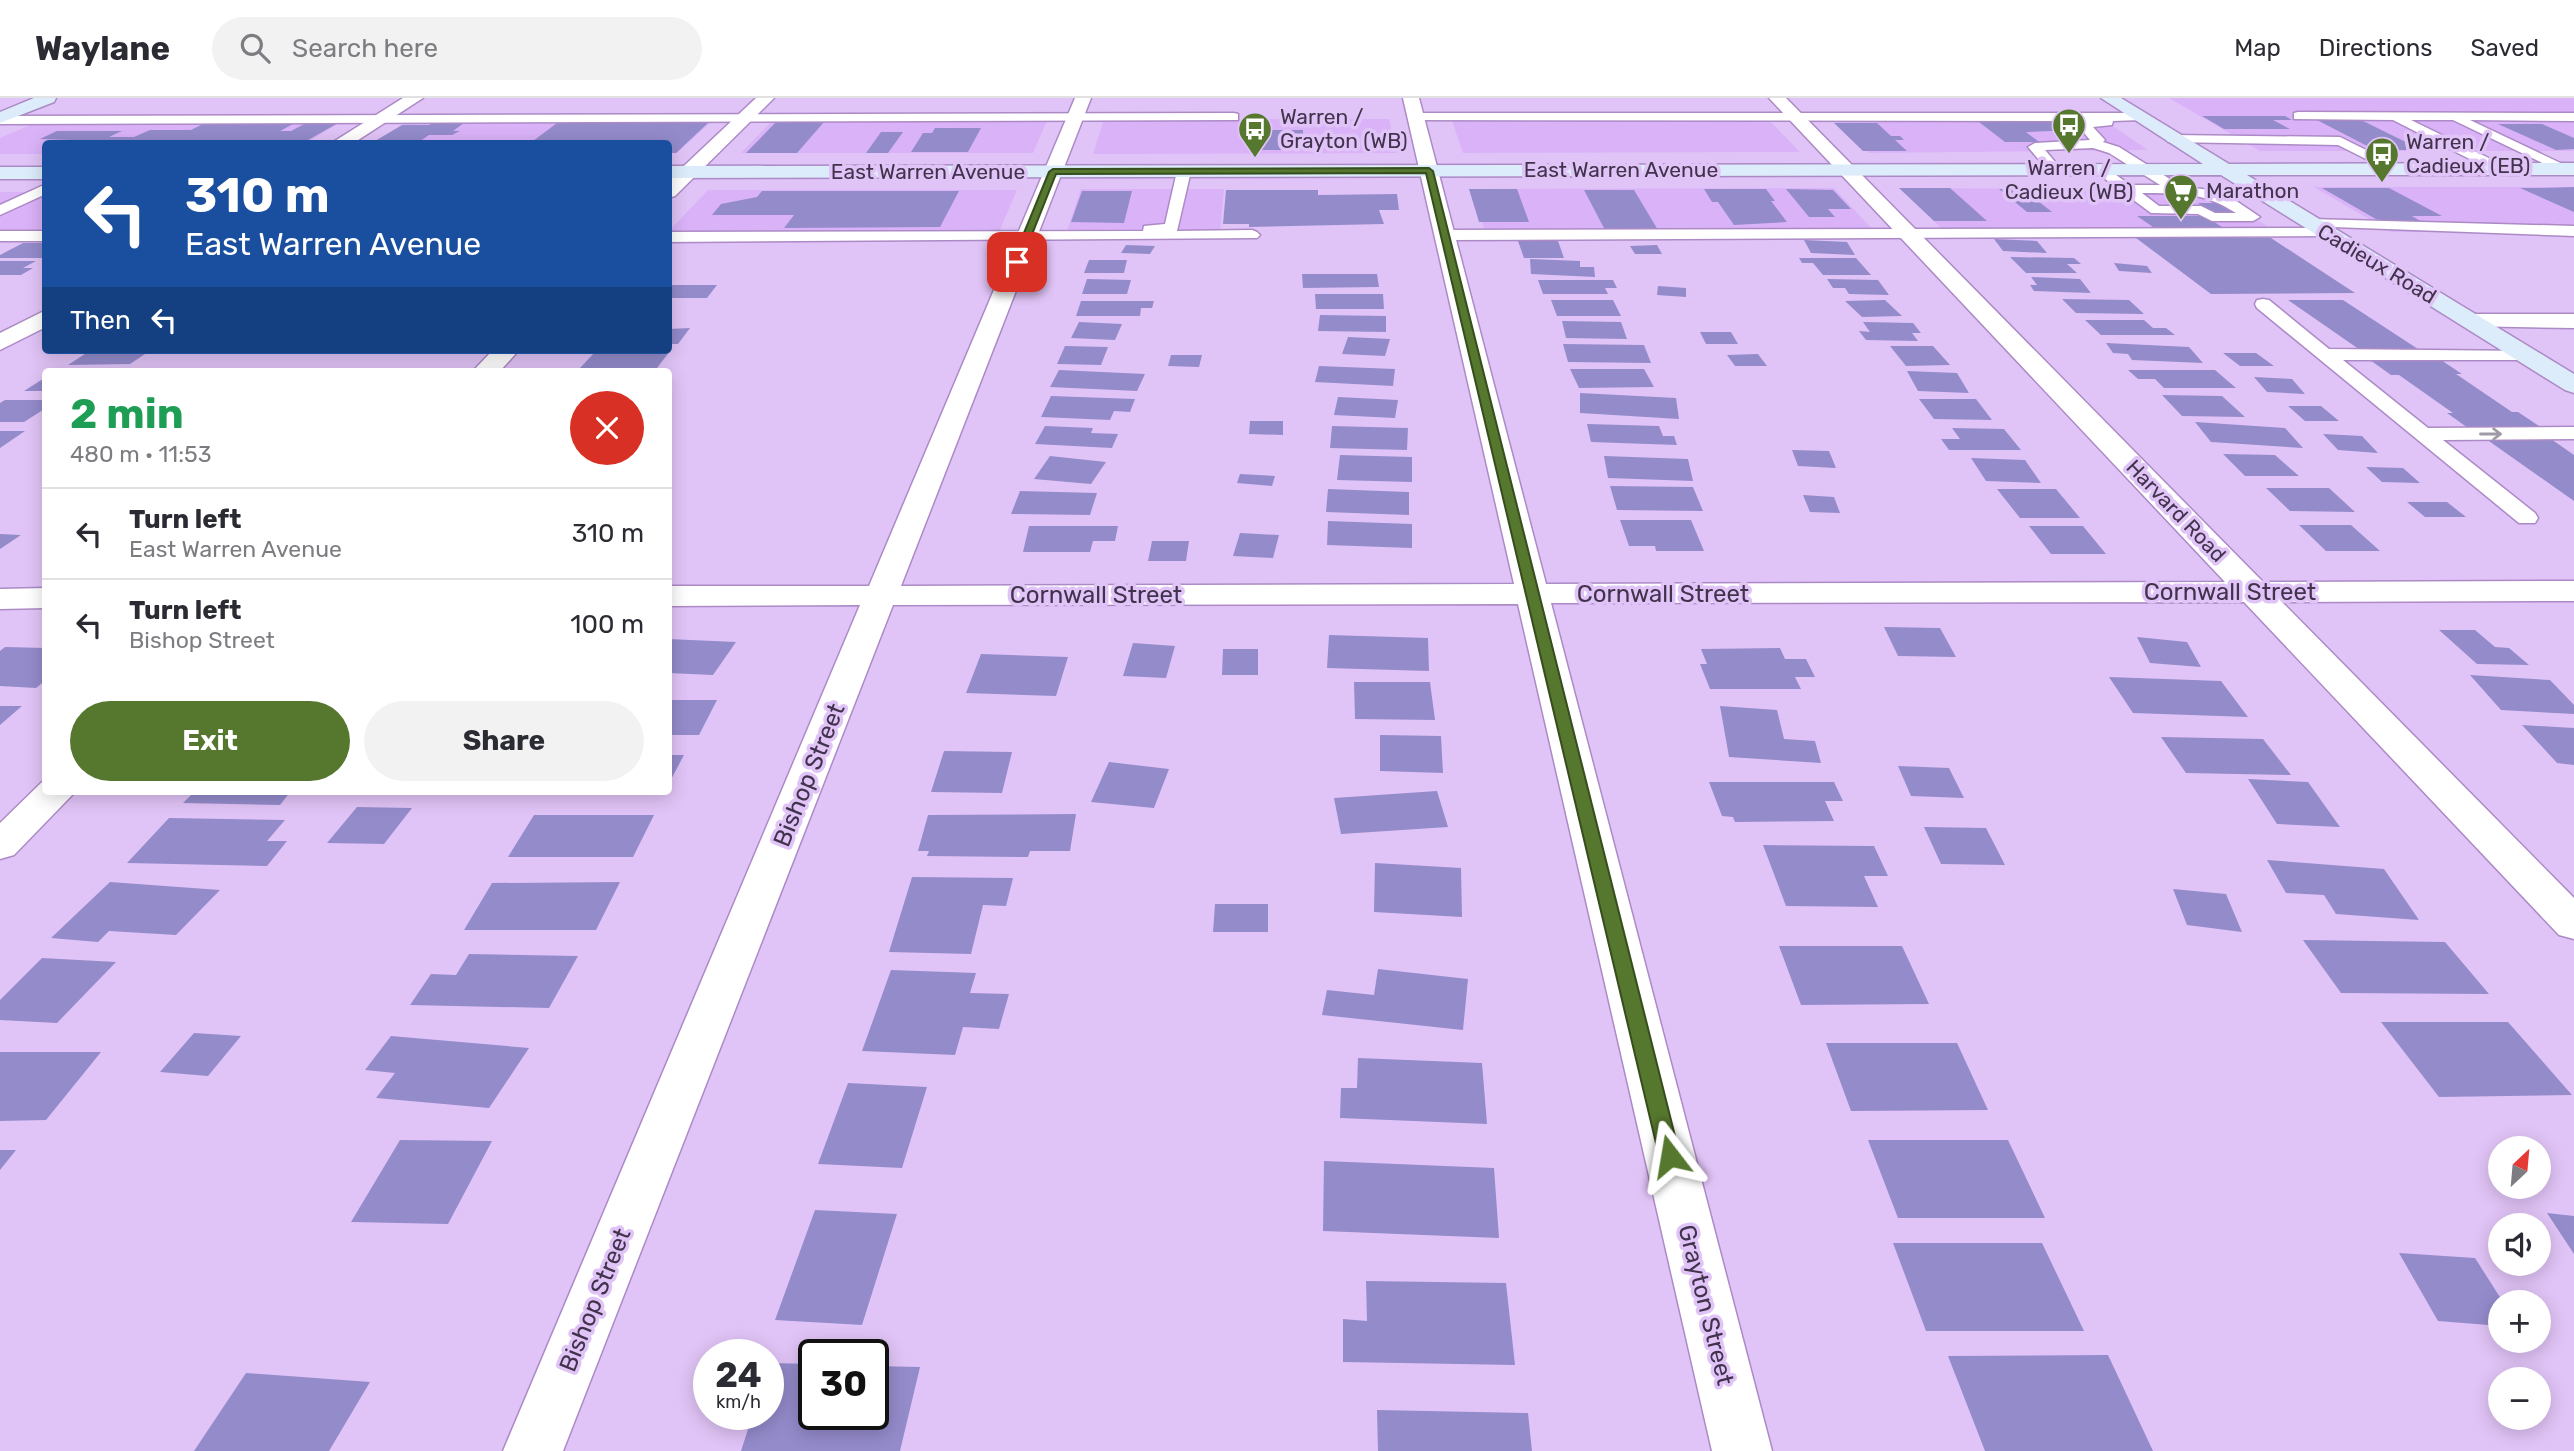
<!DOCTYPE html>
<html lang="en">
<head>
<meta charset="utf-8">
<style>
  :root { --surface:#fff; --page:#f2f2f3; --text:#2b2b33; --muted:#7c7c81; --line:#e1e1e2; --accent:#55772e }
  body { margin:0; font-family:Rubik,sans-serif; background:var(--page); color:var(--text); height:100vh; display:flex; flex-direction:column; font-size:26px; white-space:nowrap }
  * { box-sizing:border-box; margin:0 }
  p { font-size:23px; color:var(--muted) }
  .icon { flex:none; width:38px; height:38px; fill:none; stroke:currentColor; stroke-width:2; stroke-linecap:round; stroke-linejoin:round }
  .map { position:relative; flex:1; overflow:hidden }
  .sheet { position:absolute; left:42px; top:270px; width:630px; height:427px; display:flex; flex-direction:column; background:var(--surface); border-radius:7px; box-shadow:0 4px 18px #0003 }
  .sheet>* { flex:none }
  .top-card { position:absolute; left:42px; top:42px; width:630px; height:214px; border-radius:7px; box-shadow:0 4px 18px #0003; background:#1a4fa0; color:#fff; overflow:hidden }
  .needle { width:46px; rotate:26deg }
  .fabs { position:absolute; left:2488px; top:1038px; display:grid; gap:14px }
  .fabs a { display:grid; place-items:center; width:63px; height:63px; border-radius:50%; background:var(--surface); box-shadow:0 4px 18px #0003; font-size:35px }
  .speed { position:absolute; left:693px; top:1241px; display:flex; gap:14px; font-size:35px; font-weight:700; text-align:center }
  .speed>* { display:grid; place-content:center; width:91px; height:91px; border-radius:50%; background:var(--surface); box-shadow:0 4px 18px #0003; line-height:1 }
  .speed small { font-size:18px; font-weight:400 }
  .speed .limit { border:4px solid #111; border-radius:10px; background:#fff; color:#111 }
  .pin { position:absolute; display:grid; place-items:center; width:60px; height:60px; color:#fff; margin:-30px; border-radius:14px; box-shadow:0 4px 10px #0006 }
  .me { position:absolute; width:77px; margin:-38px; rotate:346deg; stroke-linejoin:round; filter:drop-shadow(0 0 5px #0008) }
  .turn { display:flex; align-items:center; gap:24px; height:147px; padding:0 28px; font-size:32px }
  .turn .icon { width:91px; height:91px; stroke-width:2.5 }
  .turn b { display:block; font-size:49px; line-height:60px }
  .then { display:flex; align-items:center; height:66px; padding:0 28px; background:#0003; gap:14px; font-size:26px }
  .round { display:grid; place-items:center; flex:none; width:74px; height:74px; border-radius:37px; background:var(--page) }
  .overview { display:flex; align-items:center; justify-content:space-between; height:119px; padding:0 28px }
  h1 { font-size:42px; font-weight:700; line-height:52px; color:#1e9e55 }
  .action { display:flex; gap:14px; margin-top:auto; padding:14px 28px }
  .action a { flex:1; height:80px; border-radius:42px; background:var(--accent); color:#fff; font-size:28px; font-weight:700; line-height:80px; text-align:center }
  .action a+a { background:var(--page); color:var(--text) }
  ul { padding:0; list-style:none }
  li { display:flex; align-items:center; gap:21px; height:91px; padding:0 28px; border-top:2px solid var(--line) }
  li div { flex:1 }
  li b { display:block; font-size:26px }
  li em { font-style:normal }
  header { display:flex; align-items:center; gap:42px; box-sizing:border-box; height:98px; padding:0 35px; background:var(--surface); border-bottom:2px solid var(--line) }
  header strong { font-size:33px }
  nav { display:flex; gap:38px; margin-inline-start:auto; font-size:24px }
  .search { width:490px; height:63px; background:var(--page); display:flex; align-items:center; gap:18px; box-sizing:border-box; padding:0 24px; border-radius:38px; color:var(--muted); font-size:26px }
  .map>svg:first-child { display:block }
</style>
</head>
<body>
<header>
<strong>Waylane</strong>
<div class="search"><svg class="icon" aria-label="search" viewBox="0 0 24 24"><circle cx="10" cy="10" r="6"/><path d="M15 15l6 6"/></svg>Search here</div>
<nav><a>Map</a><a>Directions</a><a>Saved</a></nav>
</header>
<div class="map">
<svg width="2574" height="1353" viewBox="0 0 2574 1353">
  <rect width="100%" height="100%" fill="#e1c4f7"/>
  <path fill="#dab2f8" d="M2169,0H2574V16H2285L2574,20V53H2260Z
    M1104,21H1389L1397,55L1093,56Z
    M2102,21L2148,52L1869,55L1834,23Z
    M410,23H712L677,55H669L668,46H372Z
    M772,23H1047L1033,55H741Z
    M1452,23H1770L1800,54L1463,55Z
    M341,24L304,46H46L45,56H0V40L35,25Z
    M2314,89H2574V135L2391,134Z
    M1834,90L1874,133H1485L1471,91Z
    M1900,90L2211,92L2273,132H1943Z
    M1081,91H1224L1220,133H1067Z
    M708,92H1017L999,134H668Z
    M0,94H45V135H0Z"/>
  <path fill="#948bcb" d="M2202,18H2285L2292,22H2273L2290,31H2224Z
    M2315,21H2359L2416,49L2436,52H2375Z
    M2058,22L2075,32L2026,34L2039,44H2005L1979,24Z
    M207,24L295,25L280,33H291L308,24H340L301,46H98L103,43L40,41L57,33H122L109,39H134L150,32H191Z
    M434,24L464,25L453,33H460L452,37H429L416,46H370L402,27H429Z
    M776,24H824L797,55H746Z
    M557,25H708L676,55H668V46H529Z
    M1834,25H1877L1891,38H1900L1904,42H1895L1907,53H1863Z
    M2498,26H2542L2574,40V51L2556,52Z
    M935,30H981L968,54H911L923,35H932Z
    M1262,32H1303V52H1261Z
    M881,34H903L888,55H866Z
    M2574,89V114L2520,90H2542Z
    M1899,90H1950L1987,123H1934Z
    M2322,90H2389L2442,118H2412L2422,124H2381Z
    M1469,91H1517L1529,124H1479Z
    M1704,91H1766L1775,103H1771L1787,124L1734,127L1718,104H1712Z
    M1786,91L1833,92L1851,111H1828L1835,119H1809Z
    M1999,91H2023L2052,114H2027Z
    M1226,92H1318V97L1397,96L1399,112H1379L1384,126L1249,129V126H1223Z
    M1584,92H1634L1658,132H1605Z
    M762,93H959L940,129L784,130L794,117H712L721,106L757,99Z
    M1082,93H1132L1124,125L1071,124Z
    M2198,105H2229L2246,116H2214Z
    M2137,118H2205L2222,129H2153Z
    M2136,140H2271L2355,195L2211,196Z
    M1994,141L2037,143L2047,155L2003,153Z
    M1804,142L1847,144L1855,157L1811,155Z
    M1518,143H1558L1564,160H1524Z
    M23,145H46V160H0V157Z
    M1126,147L1155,148L1150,156L1121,155Z
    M1657,147L1662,156H1635L1630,148Z
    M2010,159L2074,160L2081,166H2067L2077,175H2026Z
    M1799,160H1856L1871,177H1823L1813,165H1802Z
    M1530,161L1580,163V169H1594L1595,179L1531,176Z
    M1089,162H1127L1124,175H1084Z
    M0,163H36L23,170H33L21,177H0Z
    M2114,165L2147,168L2152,175L2119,173Z
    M1302,176H1377L1379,189L1303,190Z
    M2031,179L2080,181L2091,195L2034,193L2030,187H2037Z
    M1087,181L1131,182L1127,196H1082Z
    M1827,181L1878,182L1889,197L1849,196L1845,190H1833Z
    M1538,182H1613L1617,190H1605L1608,196H1543Z
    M668,187H717L707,200H668Z
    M1658,188L1686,190V199L1657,197Z
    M1315,196H1383L1384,211H1316Z
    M2062,201L2129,202L2144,216L2076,215Z
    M1551,202H1613L1621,218H1557Z
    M1885,202L1902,218L1862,219L1845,203Z
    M2288,202H2343L2421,253L2363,254Z
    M1081,203H1154L1152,210H1141L1140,218H1076Z
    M1320,217L1386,218V234L1318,233Z
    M2085,222H2144L2153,230H2166L2175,237H2101Z
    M1562,223L1621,224L1627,241L1566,240Z
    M1079,224L1122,226L1115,242L1071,240Z
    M1863,224L1913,225L1921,235H1912L1918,243L1866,242L1859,233L1870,234Z
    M690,230L678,246H668V231Z
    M1700,234H1731L1738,246H1706Z
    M1348,239L1390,241L1385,258L1342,256Z
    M2106,245L2189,249L2203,265L2132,262L2128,256L2113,255Z
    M1563,246L1644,247L1651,265L1568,264Z
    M1065,248L1108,249L1101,267L1057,266Z
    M1890,248H1933L1950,267L1906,268Z
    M91,252H151L130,266L68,267Z
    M670,253L657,270H580L595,254Z
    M2223,255H2256L2274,268H2240Z
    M1758,256L1767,268H1735L1727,257Z
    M1171,257H1202L1199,269L1168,268Z
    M2370,262H2441L2462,276H2456L2512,314H2518L2542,330H2468L2447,315H2453L2399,277H2391Z
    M1319,268L1395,271L1393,288L1315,284Z
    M1570,271H1644L1654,289L1579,290Z
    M1059,272L1145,276L1137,293L1050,289Z
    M2128,272H2215L2236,290H2164L2155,281H2138Z
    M1907,273L1957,275L1969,295L1918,293Z
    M46,279V293H24Z
    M2254,279L2292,281L2305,296L2267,294Z
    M1580,295L1676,300L1679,321L1580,315Z
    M2162,297L2222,298L2245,319L2182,318Z
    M1051,298L1135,301L1130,314L1114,313L1110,322L1041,319Z
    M1338,299L1398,302L1395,320L1334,317Z
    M1919,301H1976L1992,322L1934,321Z
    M5,302H46V310L24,324H0V305Z
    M2288,308H2321L2339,323H2305Z
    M1250,323H1283V337L1249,336Z
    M2195,324L2285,330L2303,350L2211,344Z
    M1587,326L1659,328L1663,338H1674L1677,347L1591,344Z
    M1045,328L1093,330L1091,335L1118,336L1112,350L1035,346Z
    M1332,328L1408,330L1407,352L1330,350Z
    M1952,330L2004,331L2021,352H1949L1941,341H1960Z
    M0,333H25L0,350Z
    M2323,336L2362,338L2378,355L2338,352Z
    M2486,341H2551L2574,357V403Z
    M1792,352L1829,353L1836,370L1798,368Z
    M2223,356L2275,357L2299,378H2245Z
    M1340,357L1412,359V384L1337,382Z
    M1050,358L1106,364L1091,386L1034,381Z
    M1604,358L1688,361L1693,383L1608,380Z
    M1971,360L2025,362L2041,385L1986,383Z
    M2366,369L2403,370L2420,385L2382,384Z
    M1240,376L1275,378L1272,388L1237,385Z
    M1610,388L1693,389L1703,413L1617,412Z
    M2266,390H2329L2355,414L2290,413Z
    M1328,391L1409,394V417L1326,414Z
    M1997,391H2056L2080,420H2020Z
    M1020,393L1097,395L1090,417L1011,416Z
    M1803,397L1834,399L1840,415L1810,414Z
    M2407,404H2447L2466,419H2425Z
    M1620,422H1691L1704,453H1656L1655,448H1629Z
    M1328,423L1412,426V450L1327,447Z
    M2299,427H2351L2380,453H2326Z
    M1029,428H1118L1115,443H1093L1090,454H1023Z
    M2029,428H2083L2106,456H2051Z
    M1240,435L1279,437L1273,460L1233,458Z
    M0,436L21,437L0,451Z
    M1152,443H1189L1186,463H1148Z
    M1884,529L1940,530L1956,559L1898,558Z
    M2439,532H2475L2495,549L2509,550L2529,567L2477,566Z
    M1329,537L1428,540L1429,573L1327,570Z
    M2137,539L2187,544L2201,569L2150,565Z
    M668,541L736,544L713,577L668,575Z
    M1133,545L1175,548L1166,580L1123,578Z
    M5,549L46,550V582L36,590L0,588V553Z
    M1780,550L1785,561H1806L1815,579H1795L1801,591H1710L1700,566H1707L1701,551Z
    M1223,551H1258V577H1222Z
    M981,556L1068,559L1056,598L966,595Z
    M2470,577L2550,582L2574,607V616L2501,612Z
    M2109,579L2221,583L2248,619L2133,615Z
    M1354,584H1430L1435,622L1355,621Z
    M668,602H717L699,637H668Z
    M0,608H22L0,627Z
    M1720,608L1777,612L1784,641L1815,643L1821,665L1729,659Z
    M2522,627L2574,630V667L2557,665Z
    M1380,637L1441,638L1443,675L1380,673Z
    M2161,639L2263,641L2291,677L2186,675Z
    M944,653L1012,654L1002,695L931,694Z
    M668,657H684L668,687Z
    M1109,664L1169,671L1154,710L1091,704Z
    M1898,668L1949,670L1964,700L1911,698Z
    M2248,681L2308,684L2340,729L2277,726Z
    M1709,684H1834L1843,703H1825L1834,723L1735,724L1733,719L1722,718Z
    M195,693H291L280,707L183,705Z
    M1437,693L1448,729L1341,736L1334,700Z
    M357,709L412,710L384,746L327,745Z
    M1076,716L1070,753H1030L1028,759L927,758L929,753H918L928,717Z
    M534,717H654L633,759H508Z
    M169,720L285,722L267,743H287L267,768L127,765Z
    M1924,729L1986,730L2005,767L1941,766Z
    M1763,747L1874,748L1888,778H1864L1878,809L1786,808Z
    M2267,762L2384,771L2419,822L2336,816L2324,797L2286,795Z
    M1375,765L1461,770L1462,819L1374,814Z
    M912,779L1013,780L1006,808L983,807L971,856L889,854Z
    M110,784L220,792L176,837L109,833L98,844L51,840Z
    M620,784L596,832H464L492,785Z
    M2173,791L2226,796L2242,834L2187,827Z
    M1215,806H1268V834H1213Z
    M2303,842L2445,844L2489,896L2341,895Z
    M1779,848H1902L1929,906L1801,907Z
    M469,856L578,858L549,910L410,907L431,876L456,877Z
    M42,860L116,864L57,925L0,922V902Z
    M1378,871L1468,881L1463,932L1322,917L1327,892L1374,897Z
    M891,872L976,875L970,895L1009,896L999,931L963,929L955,957L862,953Z
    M2381,924H2508L2572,997L2439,999Z
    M194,935L241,938L208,978L160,974Z
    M391,938L529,950L489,1010L376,1000L395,975L365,972Z
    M1826,945H1957L1988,1012L1851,1013Z
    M0,954H101L46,1022L0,1023Z
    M1358,960L1482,965L1487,1026L1340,1020L1341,990H1357Z
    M848,985L927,989L902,1070L818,1066Z
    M400,1042L492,1043L448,1126L351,1124Z
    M1868,1042H2008L2045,1120H1898Z
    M0,1052H16L0,1072Z
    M1324,1063L1494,1070L1499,1140L1323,1133Z
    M815,1112L897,1116L862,1227L775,1222Z
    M2547,1115L2574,1118V1156Z
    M1893,1145H2042L2084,1233H1926Z
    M2399,1155L2475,1160L2503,1204L2501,1228L2438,1223Z
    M1366,1183L1506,1185L1515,1267L1343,1264V1221L1367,1223Z
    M2108,1257L2153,1353H1985L1948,1258Z
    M770,1265L814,1266V1316H873V1268L920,1269L900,1353H741L753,1316H768Z
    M246,1275L370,1284L329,1353H194Z
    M1377,1312L1528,1315L1532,1353H1378Z"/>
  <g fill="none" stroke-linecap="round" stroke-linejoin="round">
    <g stroke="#ac8ac6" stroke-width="3">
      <path id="lane" d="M2298,14L2574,15V23L2470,22L2573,71L2571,74H2561L2453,22H2411L2505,68V74H2495L2393,22L2294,21V15Z
        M1234,15L1238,16V22L0,26V18Z
        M1416,15H2137L2141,16V22L2113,23L2112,27L2093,29L2105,42L2103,44L2119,49L2173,83L2174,87L2223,94L2260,119L2253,123H2212L2198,116L2151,115L2093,72L2095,69H2105L2130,87H2160L2109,55L2093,50L2045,52L2062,72L2060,75H2050L2028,49L2035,45L2090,42L2080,30L2085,23L1412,22V16ZM2142,95C2181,96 2201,93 2236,115H2215L2201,108H2159Z
        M2173,37L2340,39L2404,71L2402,74H2392L2338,47L2168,44L2166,41Z
        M1184,69L1191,73L1177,133L1252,132L1257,134L1260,137L1257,140L668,144V134L1143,133L1144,128L1165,126L1177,73Z
        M46,86V96L0,117V107Z
        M2311,121L2574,128V138L2306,128L2304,125Z
        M2326,130L2334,135L2331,138L1445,142L1437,137L1445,132Z
        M0,133H46V143H0Z
        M2263,201L2269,202L2329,251L2532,253L2535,257L2526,262H2343L2428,330L2574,329V341L2443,342L2535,415L2538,420L2535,425H2519L2257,210L2255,206L2257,202Z"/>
    </g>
    <g stroke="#ac8ac6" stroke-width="3">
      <path id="street" d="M403,0H423L352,46H330Z
        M756,0H774L675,98L668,100V83Z
        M1075,0H1091L901,488L1514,486L1403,0H1419L1546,486L2225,484L1769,0H1786L2263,484L2574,483V503L2282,504L2574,800V841L2559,837L2244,504L1551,505L1772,1353H1712L1518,506L893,507L563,1353H503L860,507L668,508V488H869Z
        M46,212V229L0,252V235Z
        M2471,216H2574V230L2463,228L2459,223L2463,218Z
        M493,252H519L500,273H473Z
        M46,490V510L0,511V491Z
        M42,684H46V693H76L14,757L0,761V725Z"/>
    </g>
    <g stroke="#ac8ac6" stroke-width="3">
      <path id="secondary" d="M34,0H56L54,4L0,25V14Z
        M2101,0H2121L2229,66L2574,65V77H2247L2574,276V295L2565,292L2221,77L668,80V68L2203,66Z
        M0,69H46V81H0Z"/>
    </g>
    <use href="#lane" fill="#fff" fill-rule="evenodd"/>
    <use href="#street" fill="#fff" fill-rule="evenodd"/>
    <use href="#secondary" fill="#ddecfb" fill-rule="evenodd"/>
  </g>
  <defs><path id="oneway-shaft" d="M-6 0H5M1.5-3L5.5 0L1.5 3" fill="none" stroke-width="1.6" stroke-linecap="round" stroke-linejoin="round" transform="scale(1.75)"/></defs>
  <use stroke="#a099a6" href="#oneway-shaft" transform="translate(2491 336)"/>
  <path fill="#55772e" stroke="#374d1e" stroke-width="2" d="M1429,70L1433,73L1680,1058L1677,1064L1670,1067L1662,1064L1659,1058L1426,75L1056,76L1021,164L1017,167L1012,164L1049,74L1053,71Z"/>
  <defs>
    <g id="bus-pin" transform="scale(1.75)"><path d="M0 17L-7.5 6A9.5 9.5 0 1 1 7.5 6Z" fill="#55772e" stroke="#e1c4f7"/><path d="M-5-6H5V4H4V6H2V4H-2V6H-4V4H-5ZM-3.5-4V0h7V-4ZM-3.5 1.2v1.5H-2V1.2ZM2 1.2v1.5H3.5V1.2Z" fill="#fff"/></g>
    <g id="supermarket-pin" transform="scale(1.75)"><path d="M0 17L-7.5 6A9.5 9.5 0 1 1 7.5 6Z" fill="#55772e" stroke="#e1c4f7"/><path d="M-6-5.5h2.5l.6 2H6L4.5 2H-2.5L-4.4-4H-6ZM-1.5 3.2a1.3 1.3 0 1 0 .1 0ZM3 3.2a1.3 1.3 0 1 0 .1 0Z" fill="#fff"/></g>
  </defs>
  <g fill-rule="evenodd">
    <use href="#bus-pin" x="2069" y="27"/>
    <use href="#bus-pin" x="1255" y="31"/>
    <use href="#bus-pin" x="2382" y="56"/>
    <use href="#supermarket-pin" x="2181" y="93"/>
  </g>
  <g text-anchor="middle" stroke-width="7" stroke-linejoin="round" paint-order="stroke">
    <g font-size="21" fill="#42334d" stroke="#e1c4f7" text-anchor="start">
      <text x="1280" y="26">Warren /<tspan x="1280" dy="24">Grayton (WB)</tspan></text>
      <text x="2406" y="51">Warren /<tspan x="2406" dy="24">Cadieux (EB)</tspan></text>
      <text x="2069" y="77" text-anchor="middle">Warren /<tspan x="2069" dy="24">Cadieux (WB)</tspan></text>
      <text x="2206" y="100">Marathon</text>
    </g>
    <g font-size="21" fill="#42334d" stroke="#e1c4f7">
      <text x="1621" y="79">East Warren Avenue</text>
      <text x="928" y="81">East Warren Avenue</text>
      <text transform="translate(2377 166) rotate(31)" y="7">Cadieux Road</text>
      <text transform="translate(2176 413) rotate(46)" y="7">Harvard Road</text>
    </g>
    <g font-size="24" fill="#42334d" stroke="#e1c4f7">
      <text x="2230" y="502">Cornwall Street</text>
      <text x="1663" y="504">Cornwall Street</text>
      <text x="1096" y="505">Cornwall Street</text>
      <text transform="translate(809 677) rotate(-68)" y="8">Bishop Street</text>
      <text transform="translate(595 1202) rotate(-68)" y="8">Bishop Street</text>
      <text transform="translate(1706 1207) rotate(76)" y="8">Grayton Street</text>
    </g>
  </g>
</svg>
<div class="fabs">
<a><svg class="needle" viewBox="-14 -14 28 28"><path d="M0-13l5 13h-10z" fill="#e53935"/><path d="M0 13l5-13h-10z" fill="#7c7c81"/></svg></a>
<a><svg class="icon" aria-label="sound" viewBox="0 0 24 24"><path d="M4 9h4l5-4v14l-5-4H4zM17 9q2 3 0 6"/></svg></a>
<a>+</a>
<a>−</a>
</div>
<div class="speed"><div>24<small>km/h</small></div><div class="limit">30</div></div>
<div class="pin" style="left:1017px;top:164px;background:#d93025"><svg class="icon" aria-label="arrive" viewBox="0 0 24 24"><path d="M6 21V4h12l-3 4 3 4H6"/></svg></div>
<svg class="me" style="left:1670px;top:1058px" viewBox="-20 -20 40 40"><path d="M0-17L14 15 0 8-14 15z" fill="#55772e" stroke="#fff" stroke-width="4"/></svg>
<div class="top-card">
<div class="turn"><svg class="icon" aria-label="left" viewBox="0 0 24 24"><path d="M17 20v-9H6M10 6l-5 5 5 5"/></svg><div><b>310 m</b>East Warren Avenue</div></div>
<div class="then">Then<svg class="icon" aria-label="left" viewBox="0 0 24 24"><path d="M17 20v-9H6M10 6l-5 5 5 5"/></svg></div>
</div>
<section class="sheet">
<div class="overview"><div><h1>2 min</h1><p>480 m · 11:53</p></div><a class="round" style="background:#d93025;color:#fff"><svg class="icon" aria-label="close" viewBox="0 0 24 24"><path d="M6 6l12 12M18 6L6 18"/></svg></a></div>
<ul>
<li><svg class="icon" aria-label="left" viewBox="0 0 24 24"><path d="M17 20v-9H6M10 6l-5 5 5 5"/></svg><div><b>Turn left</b><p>East Warren Avenue</p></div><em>310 m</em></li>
<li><svg class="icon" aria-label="left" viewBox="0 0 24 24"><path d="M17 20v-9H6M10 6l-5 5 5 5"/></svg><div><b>Turn left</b><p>Bishop Street</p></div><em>100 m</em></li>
</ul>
<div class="action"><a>Exit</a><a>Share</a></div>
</section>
</div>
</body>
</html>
